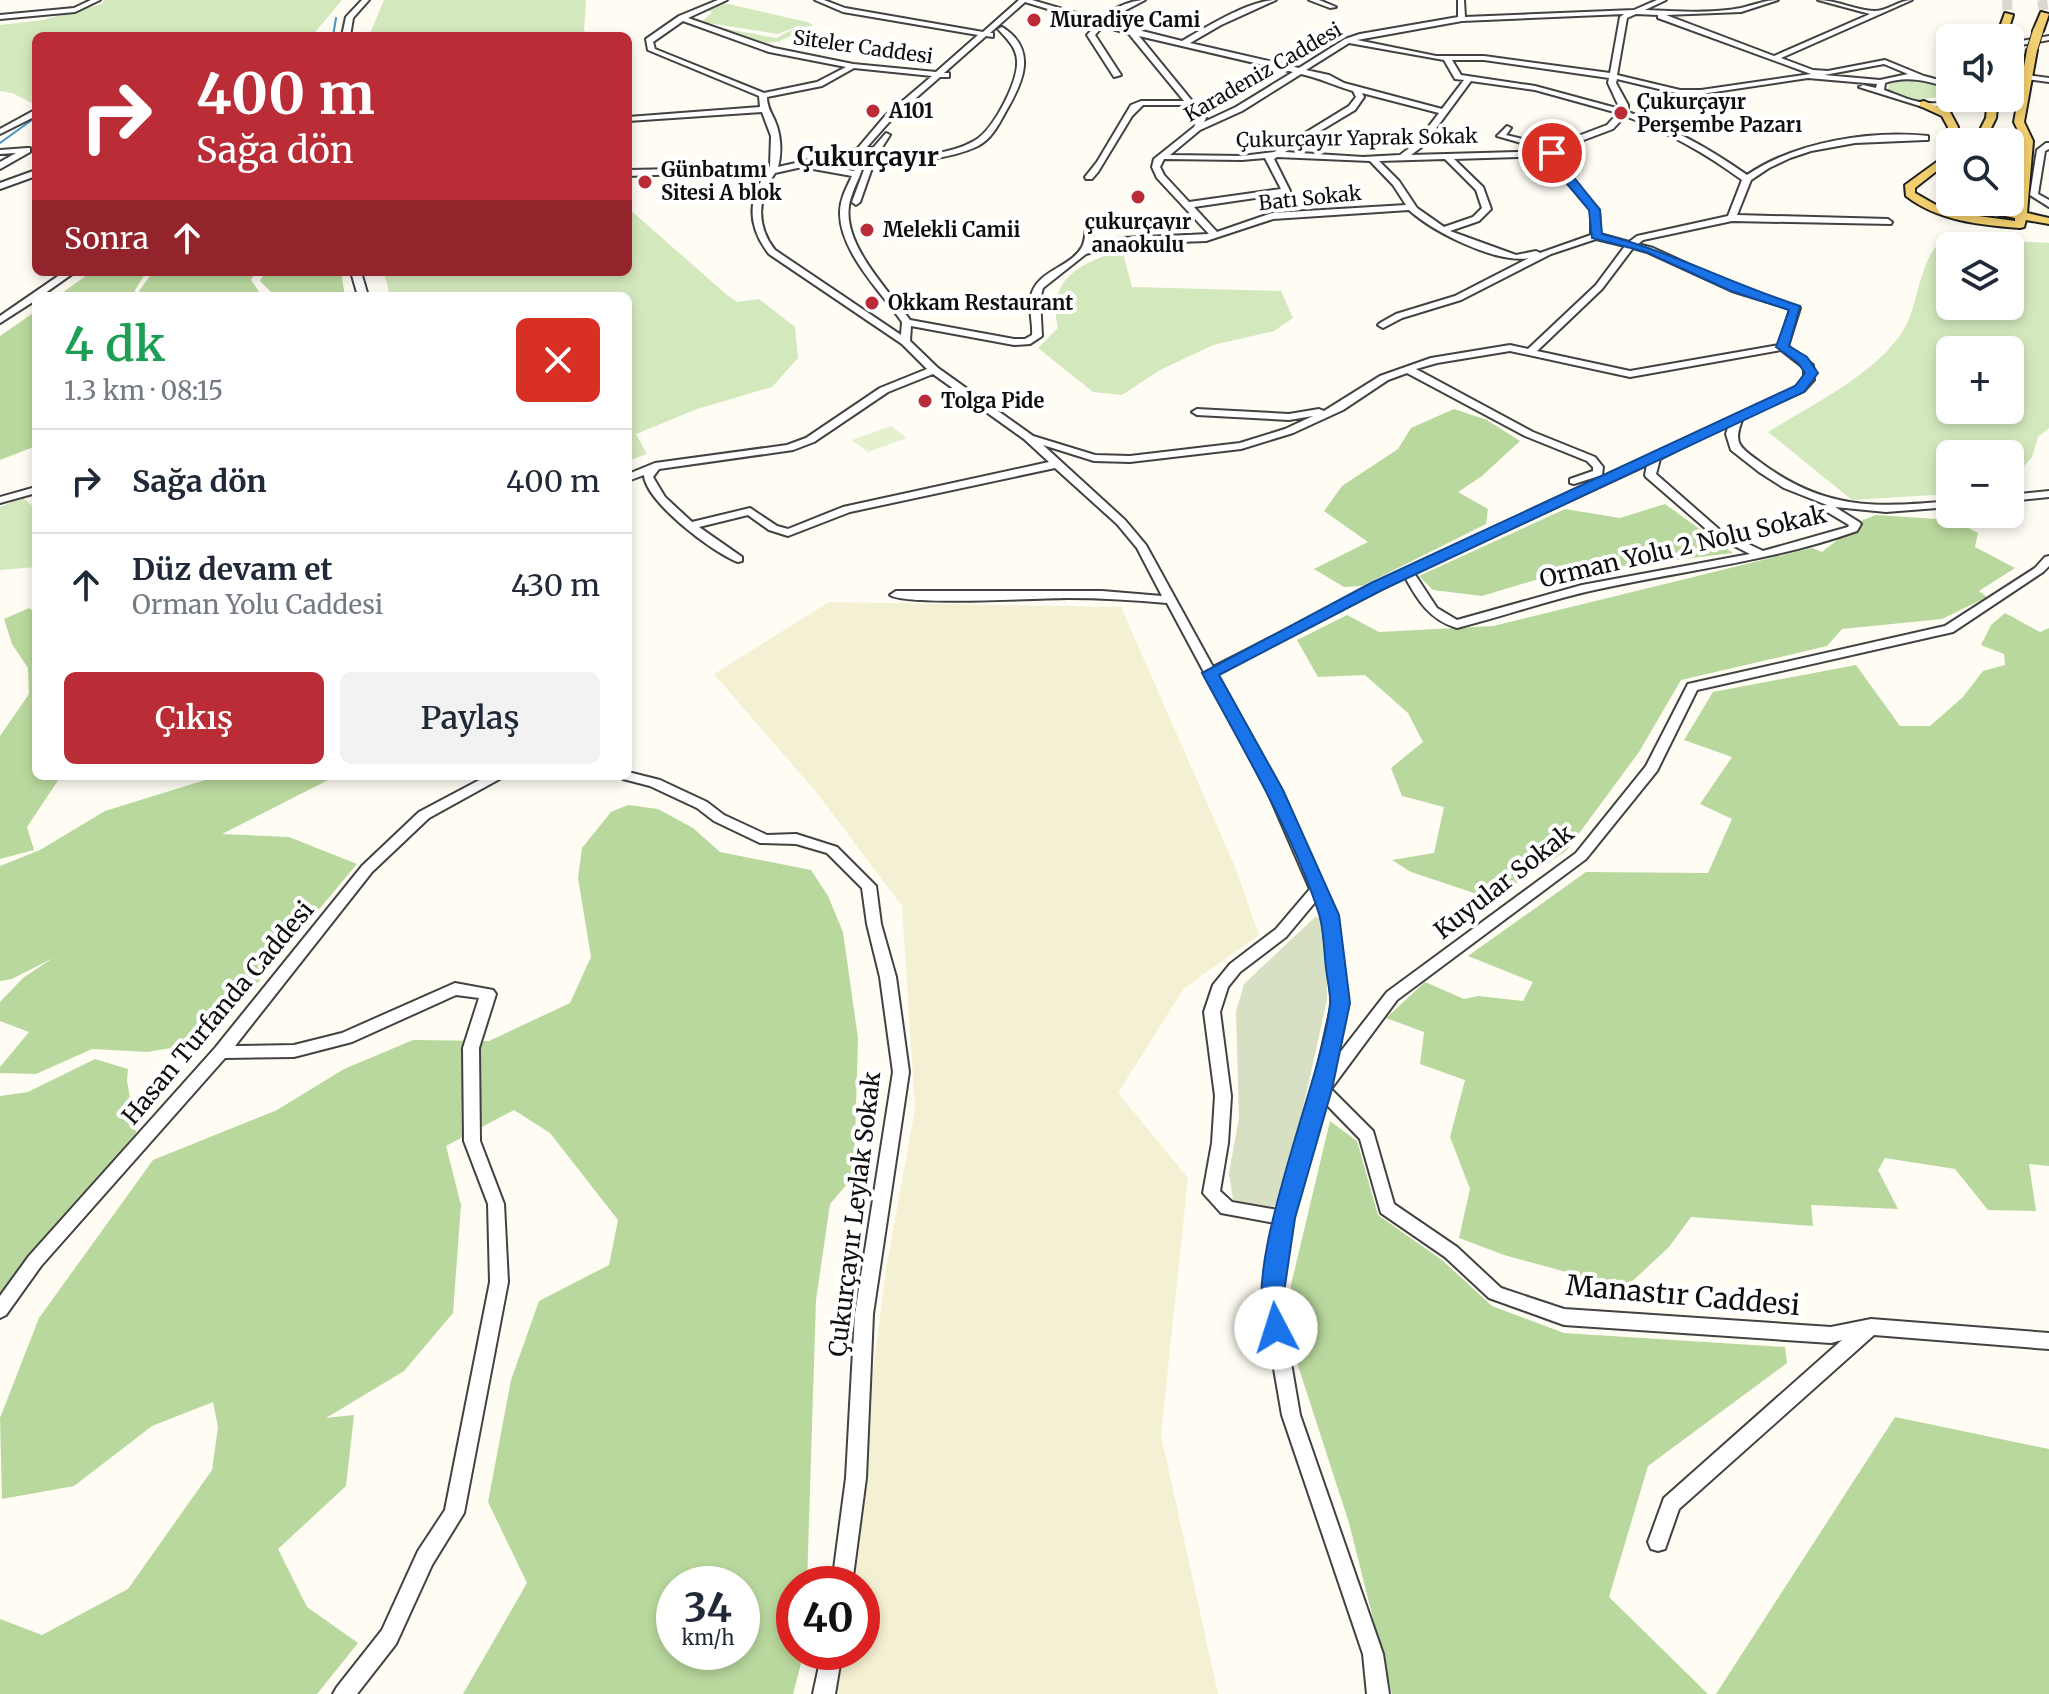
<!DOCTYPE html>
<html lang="tr">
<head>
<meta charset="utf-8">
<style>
  :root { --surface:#fff; --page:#f2f2f3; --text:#1f2937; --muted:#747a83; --line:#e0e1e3; --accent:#ba2d36 }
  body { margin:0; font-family:Merriweather,serif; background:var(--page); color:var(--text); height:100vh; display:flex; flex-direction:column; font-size:30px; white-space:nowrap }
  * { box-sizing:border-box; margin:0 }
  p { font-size:26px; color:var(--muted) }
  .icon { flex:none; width:44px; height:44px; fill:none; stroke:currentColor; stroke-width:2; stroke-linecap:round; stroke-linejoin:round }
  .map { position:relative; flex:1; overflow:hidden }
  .panel { position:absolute; left:32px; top:292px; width:600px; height:488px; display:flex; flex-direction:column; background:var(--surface); border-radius:12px; box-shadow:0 4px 12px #0003 }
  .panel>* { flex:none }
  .banner { position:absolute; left:32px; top:32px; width:600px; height:244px; border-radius:12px; box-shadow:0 4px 12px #0003; background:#ba2d36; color:#fff; overflow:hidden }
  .fabs { position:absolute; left:1936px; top:24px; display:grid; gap:16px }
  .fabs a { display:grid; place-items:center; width:88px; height:88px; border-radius:12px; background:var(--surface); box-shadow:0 4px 12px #0003; font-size:40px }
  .speed { position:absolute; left:656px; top:1566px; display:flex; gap:16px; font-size:40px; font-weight:700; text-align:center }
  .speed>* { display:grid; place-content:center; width:104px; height:104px; border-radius:50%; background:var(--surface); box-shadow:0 4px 12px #0003; line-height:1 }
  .speed small { font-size:20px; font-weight:400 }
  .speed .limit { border:12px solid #d22; background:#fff; color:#111 }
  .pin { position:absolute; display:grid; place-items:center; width:68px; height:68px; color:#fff; margin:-34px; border:4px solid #fff; border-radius:50%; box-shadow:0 2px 8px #0007 }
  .me { position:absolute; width:88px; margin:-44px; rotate:355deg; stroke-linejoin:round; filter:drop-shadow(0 0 6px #0008) }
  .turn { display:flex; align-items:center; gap:28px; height:168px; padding:0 32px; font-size:36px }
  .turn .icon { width:104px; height:104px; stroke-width:2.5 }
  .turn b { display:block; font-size:56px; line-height:68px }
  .then { display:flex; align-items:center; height:76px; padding:0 32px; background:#0003; gap:16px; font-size:30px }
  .round { display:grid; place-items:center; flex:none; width:84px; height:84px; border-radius:12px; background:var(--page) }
  .head { display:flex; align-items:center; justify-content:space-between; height:136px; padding:0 32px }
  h1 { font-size:48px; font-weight:600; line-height:60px; color:#1e9e55 }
  .cta { display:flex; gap:16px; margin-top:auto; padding:16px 32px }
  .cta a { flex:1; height:92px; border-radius:12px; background:var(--accent); color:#fff; font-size:32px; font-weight:600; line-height:92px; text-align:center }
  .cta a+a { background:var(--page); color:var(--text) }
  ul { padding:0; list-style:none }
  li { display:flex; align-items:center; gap:24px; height:104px; padding:0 32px; border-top:2px solid var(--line) }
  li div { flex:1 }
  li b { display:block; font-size:30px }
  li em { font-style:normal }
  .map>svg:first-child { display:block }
</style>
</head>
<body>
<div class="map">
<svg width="2049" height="1694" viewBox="0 0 2049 1694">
  <rect width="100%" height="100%" fill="#fefcf3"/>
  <path fill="#f4f0d3" d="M829,602L1121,607L1235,867L1259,935L1184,988L1118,1093L1188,1178L1161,1435L1218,1694H831L836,1652H862V1584H845L887,1263L915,1109L902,906L817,793L714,674Z"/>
  <path fill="#d4e8bd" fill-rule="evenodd" d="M104,0H342L312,36H36V105L12,93L0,91V25L43,20L102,4Z
    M384,0H586L584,31L594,36H369Z
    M724,3L807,22L813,25L778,42L763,43L701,24L776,38L799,26L778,34L702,22L712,12L705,10Z
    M1901,79L1921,80L1946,89L1948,95L1920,100L1888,90L1889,83Z
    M628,208L727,295L737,302L759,299L795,327L798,358L772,387L697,409L636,434L647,454L628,461V296H390L384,272H628Z
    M1945,237L2049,243V428L2038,437L2032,457L2010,482V454H1950V494L1852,500L1768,432C1811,405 1867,379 1899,337C1921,308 1915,262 1945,237ZM2010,246V306H1950V246ZM1950,350H2010V410H1950Z
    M1122,250L1132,287L1281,291L1293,318L1274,331L1213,345L1160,370L1122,395L1093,392L1038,348L1058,328C1046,279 1080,263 1122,250Z
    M23,498L36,509V567L0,570V507Z"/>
  <path fill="#b9d89d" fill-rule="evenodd" d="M91,272H146L134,292L137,296H58Z
    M153,272H255L251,280L262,296H143L139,291Z
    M265,272H341L345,296H275L260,281Z
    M36,311V446L0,460V336Z
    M1454,409L1487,420L1520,441L1482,476L1458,492L1488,509L1486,524L1362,586L1344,587L1314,569L1368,542L1324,511L1342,486L1398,449L1411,428Z
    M1665,504L1733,553L1552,575L1482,596L1433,590L1419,576L1565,509L1620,518Z
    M1876,515L1953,520L1978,533L1975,547L2015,568L1979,591L1987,597L1942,619L1842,629L1827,646L1681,680L1639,752L1566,851L1492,899L1411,872L1392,860L1434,853L1444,807L1402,796L1391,768L1423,742L1408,713L1365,675L1318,677L1297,640L1347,615L1379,632L1493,626L1812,548L1822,552L1863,520Z
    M29,608L36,613V776H61L27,827L34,850L0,859V736L29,694L28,668L12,644L4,619Z
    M2005,613L2040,632L2049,628V1166L2029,1164L2036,1211L1988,1210L1955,1169L1885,1158L1878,1170L1898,1209L1811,1205L1813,1226L1691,1217L1669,1247L1625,1288L1504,1255L1459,1238L1470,1189L1450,1137L1465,1080L1420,1064L1424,1032L1386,1018L1425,982L1464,999L1478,996L1523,1001L1533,982L1468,956L1586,872L1708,873L1732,819L1700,804L1732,757L1684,740L1713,692L1856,665L1900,726H1930L1963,697L1983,671L2005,665L2004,654L1981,645L1991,625Z
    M218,776H336L222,834L289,837L357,864L208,1042L147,1052L92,1049L36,1074L0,1073V1067L29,1032L0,1021V1002L23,978L53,958L12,979L0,981V866L40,850L105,811Z
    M628,805L658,809L693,828L720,852L811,870L828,896L843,932L858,1038L854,1176L830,1204L816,1300L807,1584H794V1652H804L793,1694H463L527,1583L488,1502L511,1380L539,1301L609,1265L618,1220L550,1133L514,1110L446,1146L461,1205L453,1313L404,1371L326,1418L354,1415L346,1486L278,1549L307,1607L358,1643L317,1694H0V1619L42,1635L128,1589L212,1470L218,1427L213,1402L152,1426L74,1486L2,1499L0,1418L39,1318L153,1160L277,1110L344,1069L413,1040L489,1041L570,1003L591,957L578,878L582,848L611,812ZM674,1584H742V1652H674Z
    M95,1059L128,1069L127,1081L136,1133L0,1294V1096L28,1092Z
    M1330,1121L1357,1141L1378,1215L1442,1260L1492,1306L1564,1333L1785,1347L1787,1363L1648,1466L1609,1597L1708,1694H1392L1349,1523L1293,1350L1291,1285Z
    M1895,1417L2049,1449V1694H1716Z"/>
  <path fill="#d8e0c3" d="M1315,917L1320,918L1327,949V1000L1283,1198L1272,1208L1233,1200L1229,1173L1239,1118L1236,1012L1244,984Z"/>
  <path fill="#e5f0ce" d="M891,426L907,438L868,452L852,440Z"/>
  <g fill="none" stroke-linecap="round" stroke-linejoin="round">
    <path stroke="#4495c7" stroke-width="2" d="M333,36L336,18
      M0,143L36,117"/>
    <path stroke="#dad8d1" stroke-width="10" stroke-dasharray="10 5" stroke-linecap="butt" d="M2007,0L2008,15
      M2042,0L2044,14"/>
    <g stroke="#424242" stroke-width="4">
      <path id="minor" d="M91,0H100L75,12L0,19V15L74,8Z
        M362,0H369L353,18L350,36H342L346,17Z
        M718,0H727L688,18L774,48L853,64L936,72L978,35L843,12L815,0H824L845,8L983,32L1019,0H1032L1100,20C1110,9 1131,0 1145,0L1111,18L1106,22L1182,41C1206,27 1250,0 1276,0L1221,25L1190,43L1299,68L1345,39L1360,34L1458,17V0H1464L1465,17L1634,10L1657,0H1666L1645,10C1677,11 1710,14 1741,8C1754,5 1765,0 1778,0L1741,12L1666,15L1774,56L1870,14L1818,0C1837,0 1857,11 1875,11C1888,11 1899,0 1912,0L1781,58L1813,70L1828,71L1885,60L1924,76L1950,83V88C1928,81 1907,75 1885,83L1884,90C1901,96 1918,105 1937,103C1946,103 1953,98 1963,98L1947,106L1923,107L1859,87L1863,85L1876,88L1877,84L1808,78L1701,94H1680L1617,79L1616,83L1628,105V112C1671,127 1710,149 1747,175C1795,142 1870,130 1928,136V140H1925L1855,143L1811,151L1790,158L1769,168L1751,180L1737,215L1888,219L1892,222L1891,224L1732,221L1643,240L1638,244L1653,248L1738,287L1800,308L1788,346L1813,365L1814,380L1804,391L1743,418C1732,444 1740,447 1760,462C1824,510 1875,508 1950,501V507L1886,512L1835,507L1859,522L1861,524L1857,531C1773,561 1686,570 1599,589C1551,599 1505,616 1457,628C1430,620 1418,601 1405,577L1217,674L1281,790L1336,915L1348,1003L1335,1059L1387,992L1576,853L1646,766L1688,684L1945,626L2035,568L2045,557L2049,556V566L2043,572L1953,632L1697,690L1657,771L1586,859L1397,1000L1331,1089L1373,1131L1394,1204L1457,1247L1501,1288L1564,1309L1831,1327L1871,1319L2049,1333V1349L1874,1335L1679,1509L1665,1549L1658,1551L1651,1549L1648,1542L1664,1498L1842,1340L1831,1343L1564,1325L1489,1298L1445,1257L1381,1213L1360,1139L1325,1103L1293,1218L1280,1299L1300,1415L1383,1654L1389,1694H1367L1363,1654L1282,1415L1262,1299L1275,1223L1221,1213L1203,1193L1212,1143L1215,1096L1204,1012L1213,985L1230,964L1276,929L1310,889L1267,790L1167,603C1134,600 1101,598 1068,598C1039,598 905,606 890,595L896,591H1102L1162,596L1137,548L1117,524L1055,468L850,512L788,536L769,530L748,515L699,527L742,557V561L738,562C713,553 645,501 644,475L628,481V474L655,463L787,445L806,438L880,388L927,369L902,344L769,254C748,227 747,199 767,172L761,171L628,176V170L770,167L771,136L762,112L628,121V117L760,107L759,96L648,50L646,39L679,16ZM1025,2L1097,24L1087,35L1114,77L1121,75L1095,35L1103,26L1129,34L1184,101H1141L1131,105L1097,162L1085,177L1086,179H1092L1098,172L1132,116L1143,105H1188L1198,118L1194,127L1154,159L1152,167L1157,178L1209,234L1122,238L1091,247L1094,224L1087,222C1085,230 1086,239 1082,247C1070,268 1037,270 1031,296C1028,308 1033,322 1032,335L1025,339H1014L910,320C889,291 843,245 849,206C852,187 865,172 865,152L871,151L852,202L856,205L860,202L874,162C908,161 946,161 978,146C991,139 998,126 1005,113C1022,84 1039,50 1002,27L998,29C1007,39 1016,47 1017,60C1019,81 993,131 974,141C946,157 908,156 876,157L890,135L886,133L873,148L867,147L891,120L940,77H949V73H944L986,36L993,37V33H990ZM1624,14L1620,17L1610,73L1484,56H1436L1357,40L1462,21ZM1636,14L1658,15V18L1811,74L1701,90H1680L1617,75L1627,18ZM683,21L769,52L846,67L817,82L764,93L655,49L653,42ZM1139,36L1293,72L1236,107L1204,122L1206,118ZM1349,43L1444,60L1455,79L1464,80L1442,109L1344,83L1329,75L1306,70ZM1452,60H1484L1609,78L1608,83L1620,109L1535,86L1461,75ZM1884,64L1908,74L1880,80L1824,75ZM854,68L932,76L885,116L857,149L778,167C782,153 781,135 775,121C771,112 767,107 767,97L822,86ZM1301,74C1320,78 1335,86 1353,91L1356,97L1349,106L1274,152L1242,156L1170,155L1200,130L1242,111ZM1471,81L1535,90L1618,113L1607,125L1552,146L1506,135L1511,128L1507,126L1497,136L1549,151L1411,155L1423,146ZM1362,93L1439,113L1417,142L1400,155L1363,157L1285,152L1355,110L1364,97ZM1625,116C1668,132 1705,153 1742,180L1728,216L1637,236L1629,242L1600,234L1599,210L1558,162L1557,150L1613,129ZM857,154L854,171L814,164ZM1549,156L1551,164L1591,210V235L1540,253L1536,251L1516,255L1450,231L1479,221L1491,209L1483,187L1454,159ZM1277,157L1370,161L1393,185L1406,205L1272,213L1217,232L1194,207L1289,193L1290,191L1274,159ZM1265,158L1281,189L1189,202L1164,175L1160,167L1164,159L1242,160ZM1445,159L1476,190L1482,208L1473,217L1444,227L1417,208L1399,181L1379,161ZM802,167L852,176C847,187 840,199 840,212C839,251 881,292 902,322L901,335L775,250C756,226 757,198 775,173ZM1409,210C1433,232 1497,264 1529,258L1455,296L1396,314L1380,323L1378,325L1383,328L1402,318L1461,300L1551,254L1596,239L1625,246L1596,285L1528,349L1510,345L1431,358L1380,376L1324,411L1319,409L1289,414L1197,409L1192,412L1197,415L1289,420L1313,416L1285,429L1240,443L1130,456L1095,455L1033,436L938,368L910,341L911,326L1014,345L1030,344L1042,336L1040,299L1043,288L1086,254L1122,244L1206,241L1273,219ZM1633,248L1647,252L1732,291L1790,309L1779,345L1630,371L1537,351L1602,289ZM1781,350L1804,368V379L1796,387L1419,562L1213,667L1146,545L1125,520L1043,445L1094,461L1130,462L1241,449L1293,433L1343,410L1388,380L1407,373L1525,436L1587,461L1593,467V471L1570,479V483L1574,484L1602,475L1603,467L1595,457L1533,432L1416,369L1437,363L1510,351L1630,377ZM933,374L1024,439L1049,462L843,507L788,529L777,526L750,508L692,522L665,497L653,477L659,469L793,450L814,442L888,392ZM1729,424L1726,434L1731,450L1759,472L1784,488L1827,505L1822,508L1824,510L1849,525L1848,527L1763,551L1721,531L1656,474L1660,459ZM1647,465L1645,475L1646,477L1713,535L1750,554L1582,585L1457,620L1437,608L1414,573ZM1316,901L1322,915L1332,1003L1313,1089L1278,1210L1232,1202L1220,1191L1228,1143L1231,1096L1220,1012L1228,987L1240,972L1286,937Z
        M1309,0H1319L1336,7L1330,8Z
        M2049,36V40L2010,47V43Z
        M1947,54H1950V67L1941,62Z
        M2026,75L2049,78V82L2026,79Z
        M33,111H36V116L0,134V129Z
        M2046,143H2049V149L2045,151L2038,194L2049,200V207L2030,195L2037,150Z
        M27,148H30V152L0,169V162L16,153L0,154V150Z
        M36,170V176L0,189V183Z
        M64,272H75L41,296H36V300L0,323V316Z
        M351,272H361L368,296H358Z
        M36,487V493L0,503V497Z
        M2049,491V497L2010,501V495Z
        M628,772L660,780L707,802L724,815L767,835L796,834L837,847L876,886L881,924L896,977L909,1072L873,1314L866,1478L852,1584H832L846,1478L855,1314L893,1072L880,977L867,924L862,888L827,853L796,844L760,843L714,821L697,808L650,786L623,779L621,776H628Z
        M487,776H505L429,818L372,872L235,1046L294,1045L342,1033L455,983L493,990L496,994L479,1048L480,1141L504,1204L508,1282L464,1513L432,1565L396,1644L357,1694H333L337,1687L382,1630L418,1551L445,1510L490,1282L488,1204L464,1141L463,1048L479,998L456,995L352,1042L294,1057L225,1058L41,1266L6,1315L0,1318V1296L29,1256L215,1048L362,866L419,812Z
        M822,1652H842L835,1694H813Z"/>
    </g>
    <g stroke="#202020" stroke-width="4">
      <path id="major" d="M2041,12L2049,14L2043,31L2038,34L2033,31Z
        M2005,13L2013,15L2006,38H1996Z
        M2032,47L2037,50L2024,122L2033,141L2027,213L2049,218V224L2026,220L2024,227L2020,228C1981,225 1938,221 1906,196L1905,185L1938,161L1948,127L1942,116L1920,106V102L1924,101L1950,112L1958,127L1954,142H1950L1948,162L1915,188V193L1936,205L1960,213L1961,205L1966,202L2016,211L2023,141L2014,122L2027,50ZM1972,209L2015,218V221L1971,215Z
        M1988,98H1998L1996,118L1984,142H1974L1986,118Z"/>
    </g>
    <use href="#minor" fill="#fff" fill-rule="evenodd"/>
    <use href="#major" fill="#f2d06f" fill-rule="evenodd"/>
    <g stroke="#202020" stroke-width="12" stroke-linecap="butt">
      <path id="major-bridge" d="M2032,50L2038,31"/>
    </g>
    <use href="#major-bridge" stroke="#f2d06f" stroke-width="10"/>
  </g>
  <path fill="#1a73e8" stroke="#114b97" stroke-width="2" d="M1552,150L1600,210L1602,234C1670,251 1732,284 1800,306L1789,346L1807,357L1818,373L1804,392L1382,590L1219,675L1283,790L1339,915L1350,1003L1332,1089L1295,1218L1283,1299L1288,1328L1284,1335L1276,1338L1268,1335C1237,1272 1322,1082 1330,1004C1331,993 1327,979 1326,968C1324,951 1324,930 1319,914C1293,833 1242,747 1202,673L1371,583L1795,386L1805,373L1798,363L1776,347L1789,310L1731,291L1646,252L1592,238L1589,210L1549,162L1546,153Z"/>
  <g fill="#ba2d36" stroke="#fff" stroke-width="3">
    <circle cx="1034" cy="20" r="8"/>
    <circle cx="873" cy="111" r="8"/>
    <circle cx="1621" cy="113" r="8"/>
    <circle cx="645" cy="182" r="8"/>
    <circle cx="1138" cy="197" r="8"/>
    <circle cx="867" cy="230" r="8"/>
    <circle cx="872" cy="303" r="8"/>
    <circle cx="925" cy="401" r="8"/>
  </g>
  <g text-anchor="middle" stroke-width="8" stroke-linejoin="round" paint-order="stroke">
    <g font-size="20" font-weight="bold" fill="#0f0f0f" stroke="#fff" text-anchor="start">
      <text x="1050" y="27">Muradiye Cami</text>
      <text x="1637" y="109">Çukurçayır<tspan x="1637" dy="23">Perşembe Pazarı</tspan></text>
      <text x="889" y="118">A101</text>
      <text x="661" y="177">Günbatımı<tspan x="661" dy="23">Sitesi A blok</tspan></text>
      <text x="1138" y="229" text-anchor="middle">çukurçayır<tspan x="1138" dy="23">anaokulu</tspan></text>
      <text x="883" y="237">Melekli Camii</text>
      <text x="888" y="310">Okkam Restaurant</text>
      <text x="941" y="408">Tolga Pide</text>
    </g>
    <g font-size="20" fill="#0f0f0f" stroke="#fff">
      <text transform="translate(863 47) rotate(8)" y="7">Siteler Caddesi</text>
      <text transform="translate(1263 72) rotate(-30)" y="7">Karadeniz Caddesi</text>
      <text transform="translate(1357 138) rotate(-1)" y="7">Çukurçayır Yaprak Sokak</text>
      <text transform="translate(1310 198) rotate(-6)" y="7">Batı Sokak</text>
    </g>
    <g font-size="24" fill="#0f0f0f" stroke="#fff">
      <text transform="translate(1683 547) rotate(-13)" y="8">Orman Yolu 2 Nolu Sokak</text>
      <text transform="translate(1504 882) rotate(-38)" y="8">Kuyular Sokak</text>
      <text transform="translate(218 1013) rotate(-50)" y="8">Hasan Turfanda Caddesi</text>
      <text transform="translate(855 1214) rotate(-83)" y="8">Çukurçayır Leylak Sokak</text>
    </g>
    <g font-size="26" font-weight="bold" fill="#0f0f0f" stroke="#fff">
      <text x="868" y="166">Çukurçayır</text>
    </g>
    <g font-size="28" fill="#0f0f0f" stroke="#fff">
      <text transform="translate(1683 1295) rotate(5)" y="10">Manastır Caddesi</text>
    </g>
  </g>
</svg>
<div class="fabs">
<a><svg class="icon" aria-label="sound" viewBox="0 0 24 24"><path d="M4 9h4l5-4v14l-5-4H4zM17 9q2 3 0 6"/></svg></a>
<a><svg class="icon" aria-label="search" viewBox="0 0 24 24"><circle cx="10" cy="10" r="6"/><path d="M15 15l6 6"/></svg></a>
<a><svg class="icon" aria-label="layers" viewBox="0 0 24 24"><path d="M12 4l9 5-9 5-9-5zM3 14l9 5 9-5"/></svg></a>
<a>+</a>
<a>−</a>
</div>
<div class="speed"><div>34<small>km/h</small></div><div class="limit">40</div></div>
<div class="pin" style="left:1552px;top:153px;background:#d93025"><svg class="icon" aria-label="arrive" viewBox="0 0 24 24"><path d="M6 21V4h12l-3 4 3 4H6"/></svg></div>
<svg class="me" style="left:1276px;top:1328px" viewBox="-20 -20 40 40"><circle r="19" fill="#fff"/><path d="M0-13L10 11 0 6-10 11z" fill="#1a73e8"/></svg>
<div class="banner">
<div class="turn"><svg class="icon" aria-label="right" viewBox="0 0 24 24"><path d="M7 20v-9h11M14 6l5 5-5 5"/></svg><div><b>400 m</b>Sağa dön</div></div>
<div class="then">Sonra<svg class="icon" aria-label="ahead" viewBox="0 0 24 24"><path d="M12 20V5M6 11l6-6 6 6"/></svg></div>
</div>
<section class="panel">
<div class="head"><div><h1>4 dk</h1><p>1.3 km · 08:15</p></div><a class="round" style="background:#d93025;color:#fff"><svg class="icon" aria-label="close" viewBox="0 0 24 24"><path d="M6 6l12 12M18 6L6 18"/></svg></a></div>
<ul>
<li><svg class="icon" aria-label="right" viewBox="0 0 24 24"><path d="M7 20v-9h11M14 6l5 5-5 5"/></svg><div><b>Sağa dön</b></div><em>400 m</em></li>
<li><svg class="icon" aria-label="ahead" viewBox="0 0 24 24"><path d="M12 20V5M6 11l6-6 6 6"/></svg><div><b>Düz devam et</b><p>Orman Yolu Caddesi</p></div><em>430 m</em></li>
</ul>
<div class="cta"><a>Çıkış</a><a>Paylaş</a></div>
</section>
</div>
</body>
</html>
